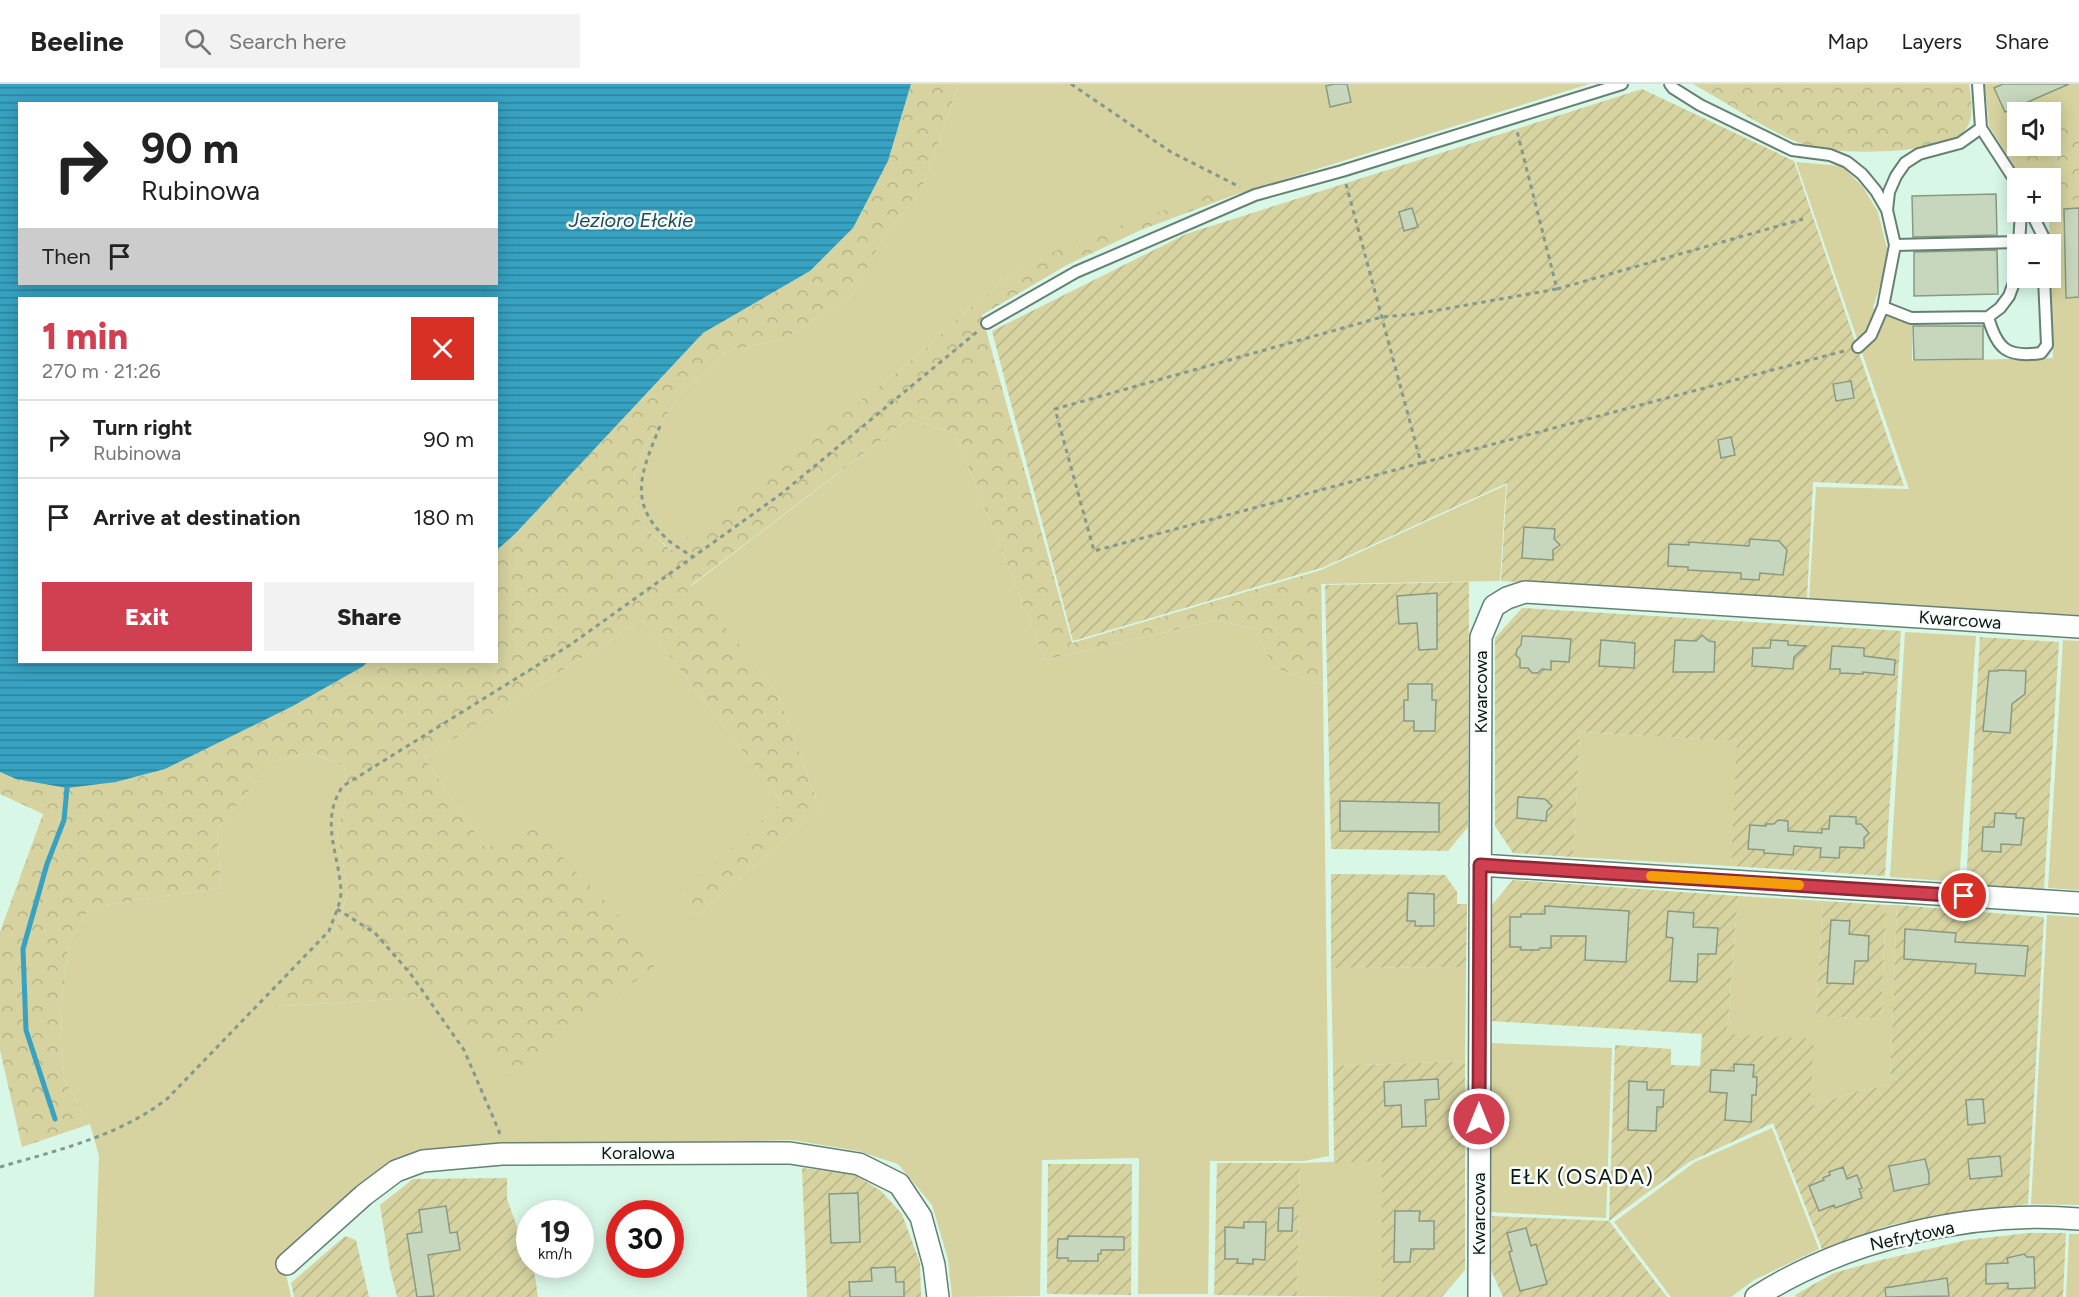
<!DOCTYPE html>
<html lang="en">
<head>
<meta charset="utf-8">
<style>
  :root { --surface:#fff; --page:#f2f2f2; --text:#222; --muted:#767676; --line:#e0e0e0; --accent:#d04050 }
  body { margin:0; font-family:Figtree,sans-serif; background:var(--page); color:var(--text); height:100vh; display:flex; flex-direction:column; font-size:22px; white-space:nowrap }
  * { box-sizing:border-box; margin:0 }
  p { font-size:20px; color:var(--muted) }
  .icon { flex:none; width:33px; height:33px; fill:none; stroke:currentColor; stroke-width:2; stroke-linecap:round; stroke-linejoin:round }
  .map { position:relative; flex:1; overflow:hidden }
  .side { position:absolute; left:18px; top:213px; width:480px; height:366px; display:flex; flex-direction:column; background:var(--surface); border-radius:0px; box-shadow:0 3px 15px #0003 }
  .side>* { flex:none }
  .top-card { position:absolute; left:18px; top:18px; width:480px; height:183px; border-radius:0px; box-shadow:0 3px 15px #0003; background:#fff; color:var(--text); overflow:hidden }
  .fabs { position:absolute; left:2007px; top:18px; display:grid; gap:12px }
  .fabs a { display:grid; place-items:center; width:54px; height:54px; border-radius:0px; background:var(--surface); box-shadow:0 3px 15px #0003; font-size:30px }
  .speed { position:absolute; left:516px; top:1116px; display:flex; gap:12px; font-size:30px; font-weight:700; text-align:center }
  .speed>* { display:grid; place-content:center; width:78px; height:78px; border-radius:50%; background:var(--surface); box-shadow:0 3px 15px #0003; line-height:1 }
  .speed small { font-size:15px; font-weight:400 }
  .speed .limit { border:9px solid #d22; background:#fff; color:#111 }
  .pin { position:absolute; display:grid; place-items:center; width:51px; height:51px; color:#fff; margin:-26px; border:3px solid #fff; border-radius:50%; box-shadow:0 2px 6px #0007 }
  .me { position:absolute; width:66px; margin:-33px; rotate:0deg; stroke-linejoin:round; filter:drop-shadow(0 0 4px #0008) }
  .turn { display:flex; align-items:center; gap:21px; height:126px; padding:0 24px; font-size:27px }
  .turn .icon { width:78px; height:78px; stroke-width:2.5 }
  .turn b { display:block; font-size:42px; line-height:51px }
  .then { display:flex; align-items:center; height:57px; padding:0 24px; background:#0003; gap:12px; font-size:22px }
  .round { display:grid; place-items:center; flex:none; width:63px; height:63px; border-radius:0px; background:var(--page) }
  .summary { display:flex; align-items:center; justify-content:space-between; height:102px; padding:0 24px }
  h1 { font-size:36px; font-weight:800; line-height:45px; color:var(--accent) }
  .primary-button { display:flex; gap:12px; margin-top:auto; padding:12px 24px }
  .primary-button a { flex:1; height:69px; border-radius:0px; background:var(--accent); color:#fff; font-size:24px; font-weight:800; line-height:69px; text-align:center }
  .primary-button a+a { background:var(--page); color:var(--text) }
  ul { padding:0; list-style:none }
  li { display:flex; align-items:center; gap:18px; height:78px; padding:0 24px; border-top:2px solid var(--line) }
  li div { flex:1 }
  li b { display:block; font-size:22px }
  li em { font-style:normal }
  header { display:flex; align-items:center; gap:36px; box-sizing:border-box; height:84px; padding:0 30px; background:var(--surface); border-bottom:2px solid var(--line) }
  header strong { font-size:28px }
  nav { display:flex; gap:33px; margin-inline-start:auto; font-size:21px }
  .search { width:420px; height:54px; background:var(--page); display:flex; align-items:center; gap:15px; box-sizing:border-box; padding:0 21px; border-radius:0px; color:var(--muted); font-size:22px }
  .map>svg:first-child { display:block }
</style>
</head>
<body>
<header>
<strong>Beeline</strong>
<div class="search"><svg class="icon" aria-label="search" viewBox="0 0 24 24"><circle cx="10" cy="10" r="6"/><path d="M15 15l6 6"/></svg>Search here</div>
<nav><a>Map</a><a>Layers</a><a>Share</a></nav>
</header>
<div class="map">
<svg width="2079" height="1213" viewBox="0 0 2079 1213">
  <defs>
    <pattern id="forest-crowns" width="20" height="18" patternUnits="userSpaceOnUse" patternTransform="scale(1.5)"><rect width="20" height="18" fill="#d6d3a0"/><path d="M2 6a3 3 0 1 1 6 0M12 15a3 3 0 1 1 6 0" fill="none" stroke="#b6b489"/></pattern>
    <pattern id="garden-furrows" width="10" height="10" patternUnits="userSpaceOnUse" patternTransform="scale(1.5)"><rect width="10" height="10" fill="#d6d3a0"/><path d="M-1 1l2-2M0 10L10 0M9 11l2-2" fill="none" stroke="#b6b489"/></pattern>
    <pattern id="water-rules" width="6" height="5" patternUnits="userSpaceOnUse" patternTransform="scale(1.5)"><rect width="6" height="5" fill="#37a2c1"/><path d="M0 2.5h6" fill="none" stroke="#2d839b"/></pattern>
  </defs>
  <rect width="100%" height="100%" fill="#d9f7e7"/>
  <path fill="#d6d3a0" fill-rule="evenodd" d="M959,0H1589L1237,110L1224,105L1024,182L977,218L918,271L672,466L642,442L633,417L635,387L647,358L681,310L727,267L784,255L852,211L883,154L921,107Z
    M1985,0H2079V531L1809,516L1816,403L1909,405L1796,78L1842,82L1863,103L1878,128L1887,165L1881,198L1873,224L1912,240V277L2053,274L2049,138L2043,128H2050V94H2021L1989,42ZM2018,28H2050V62H2018Z
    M909,335L955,349L1045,576L1218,536L1255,546L1273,583L1323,601L1329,1072L1304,1077H1210L1208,1210H1138L1139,1074L1042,1076L1040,1212L952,1213L948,1175L932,1121L898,1080L858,1067L792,1056L532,1062L481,1061L426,1067L282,1172L291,1213H94L99,1072L90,1040L63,994L61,921L69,859L90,823L221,804L217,746L273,677L310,669L344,682L348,705L337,749L348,805L339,840L310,877L269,923L426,913L510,994L661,876L486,764L424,674L642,536L782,718L683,810L696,832L820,725L777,608L691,502Z
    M1506,401L1500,497L1320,500L1321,486Z
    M1905,548L1976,552L1959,798L1890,793Z
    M2063,556L2079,557V806L2048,804Z
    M1580,648L1738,657L1731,782L1573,773Z
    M1738,812L1823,817L1816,932L1881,935L1886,821H1897L1890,1001L1862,1006L1810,1022L1727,951Z
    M2047,831L2079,833V1121L2031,1120Z
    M1466,883L1465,977L1333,982L1331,884Z
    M1491,959L1612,964L1606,1134L1489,1128Z
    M1772,1044L1819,1165L1754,1196L1731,1213H1671L1614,1138L1695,1078Z
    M1382,1076V1213L1297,1212L1300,1079Z
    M2069,1150H2079V1213H2066Z"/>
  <path fill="url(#forest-crowns)" d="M911,0H959L921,107L883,154L852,211L784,255L727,267L681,310L647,358L635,387L633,417L642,442L671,466L918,271L977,218L1024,182L1077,157L1224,105L1237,110L1141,146L1067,181L982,231L1072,559L1321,486L1323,601L1273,583L1255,546L1218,536L1045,576L955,349L909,335L691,501L777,608L820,725L696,832L682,810L782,718L642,536L424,674L486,764L532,742L662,876L510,995L426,913L268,923L310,877L339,840L348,805L337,749L348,705L344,682L311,669L273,677L217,746L221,804L90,823L69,859L61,921L63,994L90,1040L22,1063L0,966V848L43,730L0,710V688L16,695L116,698L165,685L293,622L362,583L368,578H496L497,466L515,450L703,249L810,187L853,144L888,77Z
    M1693,0H1969C1971,15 1975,32 1966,45C1946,72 1832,72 1802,60C1764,45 1729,20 1693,0Z
    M2079,35V114L2068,117L2051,103L2050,94C2025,94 2021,83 2016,60L2050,62L2051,42Z"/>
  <path fill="url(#garden-furrows)" d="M1642,5L1794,77L1904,402L1813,398L1807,515L1501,497L1507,399L1324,483L1073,557L992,247L1186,150Z
    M1469,498L1468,743L1448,767L1331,765L1325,501Z
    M1522,524L1901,547L1885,792L1731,782L1737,657L1580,648L1573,773L1513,769L1495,742V554Z
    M1980,553L2059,558L2044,806L1966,800Z
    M1331,790L1445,791L1457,808V820H1467L1466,883L1331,884Z
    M1513,796L1738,812L1727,950L1814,955L1810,1022L1862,1006L1890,1001L1897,821L2044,833L2028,1120L1958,1128L1890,1141L1822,1165L1773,1039L1689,1078L1609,1137L1667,1213H1503L1491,1186L1492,1132L1609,1137L1615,961L1671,965V981L1700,982L1702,950L1490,937L1491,822Z
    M1823,817L1886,821L1881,935L1816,932Z
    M1465,977V1186L1442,1213H1382V1077L1334,1079L1333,982Z
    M1217,1079H1300L1297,1212L1214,1211Z
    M1048,1080H1132L1131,1211L1047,1210Z
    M802,1084L854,1090L881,1107L902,1130L920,1179L921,1213H807Z
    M507,1094V1115L535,1192L538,1213H397L390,1185L380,1121L413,1095Z
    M2028,1149H2066L2063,1213H1796L1795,1211L1834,1189L1877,1177L1967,1156Z
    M345,1152L356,1156L369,1213H294L291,1199Z"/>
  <path fill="url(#water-rules)" fill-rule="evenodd" d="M0,0H911L888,77L853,144L810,187L703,249L515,450L497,466L496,214H20V578H368L362,583L293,622L165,685L116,698L67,704L16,695L0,688ZM20,20H496V200H20Z"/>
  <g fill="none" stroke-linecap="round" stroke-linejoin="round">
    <path stroke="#37a2c1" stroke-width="5" d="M55,1035L26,946L23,865L47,780L64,736L67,704"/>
  </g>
  <path fill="#c7d7bd" stroke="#8a9981" stroke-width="1.5" d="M1334,0H1347L1351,18L1330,23L1326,2Z
    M2003,0H2069L2005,28L1994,4Z
    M1996,110L1997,151L1913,153L1912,112Z
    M1412,124L1418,143L1404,147L1399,128Z
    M2079,124V213L2066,214L2064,125Z
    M1997,166L1998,210L1914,212V168Z
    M1983,242V275L1914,276L1913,242Z
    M1851,297L1854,314L1836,317L1833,300Z
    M1731,353L1735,371L1721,374L1718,356Z
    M1524,443L1555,445L1554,455L1560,461L1553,466V476L1522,474Z
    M1750,455L1779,457L1787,466L1783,491L1760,489L1759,496L1741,495V489L1688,486V483L1668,482L1669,460L1689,461V458L1749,462Z
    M1437,509V565L1419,566L1417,539L1399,540L1397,512Z
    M1702,551L1709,557L1715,558L1714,588H1673L1675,556L1696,557Z
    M1522,552L1571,555L1569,578L1551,577V586L1542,585L1538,589H1532L1528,584H1520V575L1516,571L1517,565L1521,561Z
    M1601,556L1635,559L1634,584L1599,582Z
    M1771,556L1788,557V561L1806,562L1794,573L1793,585L1752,582L1753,564H1770Z
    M1832,562L1864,564V572L1895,576L1894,591L1863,588V590L1840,589V585H1830Z
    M1998,586L2026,587L2025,610L2012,620L2010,649L1983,647L1989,587H1998Z
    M1408,600H1432V616H1436L1435,647H1414V637H1404V616H1408Z
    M1518,713L1545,715L1552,722L1547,727L1546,737L1517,734Z
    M1340,717L1439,719V748L1340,747Z
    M1995,729L2016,730V734H2024L2021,761L2001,760V768L1982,767L1983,743H1994Z
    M1830,732L1856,733V740H1861L1869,749L1864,754V764L1840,763L1839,774L1820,773L1821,764L1794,762L1793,771L1764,769V766L1748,765L1750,741L1766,742V740H1774L1778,736L1788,737V747L1822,749V745H1829Z
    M1408,809L1434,810V842H1415V837H1407Z
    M1545,822L1629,827L1626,878L1585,876L1586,852H1551V864H1540L1539,866H1521V863H1510V833H1521V830H1545Z
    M1668,827L1694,829L1693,843L1718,844L1716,870H1698L1697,898L1670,897L1673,854L1666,853Z
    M1831,836L1850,837L1849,850L1869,852L1868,877H1855L1853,900L1827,899Z
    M1905,845L1956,849L1955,858L2028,862L2025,892L1975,889L1976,880L1904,875Z
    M1734,980L1754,981L1753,993H1757L1756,1011H1752L1751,1038L1725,1036L1727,1009L1710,1008L1711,986L1734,987Z
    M1438,995L1439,1015L1425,1016L1426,1042L1402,1043L1401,1021L1385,1022L1384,998Z
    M1629,997L1647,998V1006H1664L1663,1023H1657L1656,1047L1628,1046Z
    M1983,1015L1985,1039L1968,1041L1966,1016Z
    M2000,1072L2002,1092L1970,1095L1968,1075Z
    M1925,1075L1929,1090V1100L1894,1107L1889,1082Z
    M1843,1083L1847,1095L1857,1091L1862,1104L1859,1105L1862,1114L1835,1124L1834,1121L1819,1127L1809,1102L1824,1096L1823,1094L1830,1091L1829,1088Z
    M858,1109L860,1158L831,1159L829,1110Z
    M446,1122L450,1149L457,1148L460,1166L428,1171L434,1212L417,1213L407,1150L422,1148L419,1126Z
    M1279,1124H1293L1292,1147H1278Z
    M1395,1127H1420L1419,1137H1434V1165H1411L1410,1178H1394Z
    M1244,1138H1266L1265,1176L1253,1175V1180L1237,1179L1238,1175H1225V1143L1244,1144Z
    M1526,1144L1531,1162L1536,1160L1547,1200L1520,1207L1509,1168L1512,1167L1507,1149Z
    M1068,1152L1124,1153V1166H1101V1170H1098V1177H1068V1174H1057L1058,1155H1068Z
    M2024,1170L2027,1173H2034L2035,1204L2008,1205V1199L1986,1200V1180L2008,1179L2007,1174Z
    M895,1183L896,1198H904V1213H850L849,1198L872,1197L871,1184Z
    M1947,1194L1949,1212L1886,1213L1885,1204Z"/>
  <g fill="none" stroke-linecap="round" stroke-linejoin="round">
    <g stroke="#658173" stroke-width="14">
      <path id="lane" d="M1670,0L1673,4L1700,21L1792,66L1830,71L1847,78L1862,90L1876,107L1887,126
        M1981,44L2018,101
        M2031,128L2043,152V160
        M2019,160L2021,128
        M1895,161L2019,158
        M1883,223L1911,234L1988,233L2000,224L2009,212L2015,196L2018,175
        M1988,233C1997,265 2007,274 2041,269L2047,261L2044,194
        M987,239L1076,188L1255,111L1342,87L1622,0
        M1858,263L1871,251L1883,223L1895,161L1887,126L1889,108L1896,92L1905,79L1919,70L1960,59L1981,44L1978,0"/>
    </g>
    <g stroke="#658173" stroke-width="24">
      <path id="street" d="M1480,781L2079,819
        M287,1180L364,1111L396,1087L423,1077L502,1070L790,1069L859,1080L899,1100L921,1133L934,1181L938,1213
        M1479,1213L1481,553L1494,522L1507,514L1525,508L2079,543
        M1756,1213C1847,1155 1972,1126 2079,1135"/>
    </g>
    <path stroke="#83998e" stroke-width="3" stroke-dasharray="4.5 4.5" stroke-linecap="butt" d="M1071,0L1171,68L1240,103
      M1346,100L1421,379L1094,467L1055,325L1382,233L1416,230L1557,205L1517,47
      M1557,205L1803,135
      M660,342C643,385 626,417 666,454C673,461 684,467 693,473
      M1422,379L1844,267
      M337,825L375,849L410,889L464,966L499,1047L500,1053
      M0,1083C58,1066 120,1052 168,1014L329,847C333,835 341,820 341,807C339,769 319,737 343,702L570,561L781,410L978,247"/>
    <use href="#lane" stroke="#fff" stroke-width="10"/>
    <use href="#street" stroke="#fff" stroke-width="21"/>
  </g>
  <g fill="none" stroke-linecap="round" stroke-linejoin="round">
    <g stroke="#872a34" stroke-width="15">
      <path id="route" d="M1479,1035L1480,781L1964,812"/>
    </g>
    <use href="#route" stroke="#d04050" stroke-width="10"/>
    <path stroke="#f59e0b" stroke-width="10" d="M1651,792L1799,801"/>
  </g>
  <g text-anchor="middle" stroke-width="5" stroke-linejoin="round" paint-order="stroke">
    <g font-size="18" fill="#0c1611" stroke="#f7fdfa">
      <text transform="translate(1960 536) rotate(4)" y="6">Kwarcowa</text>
      <text transform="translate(1481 608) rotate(-90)" y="6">Kwarcowa</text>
      <text x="638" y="1075">Koralowa</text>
      <text transform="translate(1479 1130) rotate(-90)" y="6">Kwarcowa</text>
      <text transform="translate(1912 1152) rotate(-12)" y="6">Nefrytowa</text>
    </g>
    <g font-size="20" font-style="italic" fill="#1d4a58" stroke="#f7fdfa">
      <text x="631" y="143">Jezioro Ełckie</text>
    </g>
    <g font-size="21" letter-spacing="1.5" fill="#0c1611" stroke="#f7fdfa">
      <text x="1582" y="1100">EŁK (OSADA)</text>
    </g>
  </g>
</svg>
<div class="fabs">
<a><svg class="icon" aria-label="sound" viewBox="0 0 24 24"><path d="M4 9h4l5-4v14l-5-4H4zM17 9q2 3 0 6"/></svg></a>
<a>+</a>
<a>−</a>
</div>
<div class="speed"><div>19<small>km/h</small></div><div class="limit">30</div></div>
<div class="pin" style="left:1964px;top:812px;background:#d93025"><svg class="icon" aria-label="arrive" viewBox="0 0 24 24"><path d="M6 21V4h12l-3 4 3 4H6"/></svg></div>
<svg class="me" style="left:1479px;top:1035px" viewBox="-20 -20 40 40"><circle r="17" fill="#d04050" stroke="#fff" stroke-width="3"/><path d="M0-11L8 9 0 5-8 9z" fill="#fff"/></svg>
<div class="top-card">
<div class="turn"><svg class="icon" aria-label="right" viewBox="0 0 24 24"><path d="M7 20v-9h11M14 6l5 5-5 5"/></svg><div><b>90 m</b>Rubinowa</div></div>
<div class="then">Then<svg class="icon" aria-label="arrive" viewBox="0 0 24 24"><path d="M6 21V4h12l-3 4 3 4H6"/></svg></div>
</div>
<section class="side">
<div class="summary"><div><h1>1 min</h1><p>270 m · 21:26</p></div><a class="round" style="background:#d93025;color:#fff"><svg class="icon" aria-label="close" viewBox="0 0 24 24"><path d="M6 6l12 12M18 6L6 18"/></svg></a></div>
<ul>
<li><svg class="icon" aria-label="right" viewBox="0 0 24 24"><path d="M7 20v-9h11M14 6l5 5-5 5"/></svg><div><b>Turn right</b><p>Rubinowa</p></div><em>90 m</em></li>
<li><svg class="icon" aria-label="arrive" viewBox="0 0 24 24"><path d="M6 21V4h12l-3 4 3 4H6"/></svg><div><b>Arrive at destination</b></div><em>180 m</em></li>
</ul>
<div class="primary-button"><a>Exit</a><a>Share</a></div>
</section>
</div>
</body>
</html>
